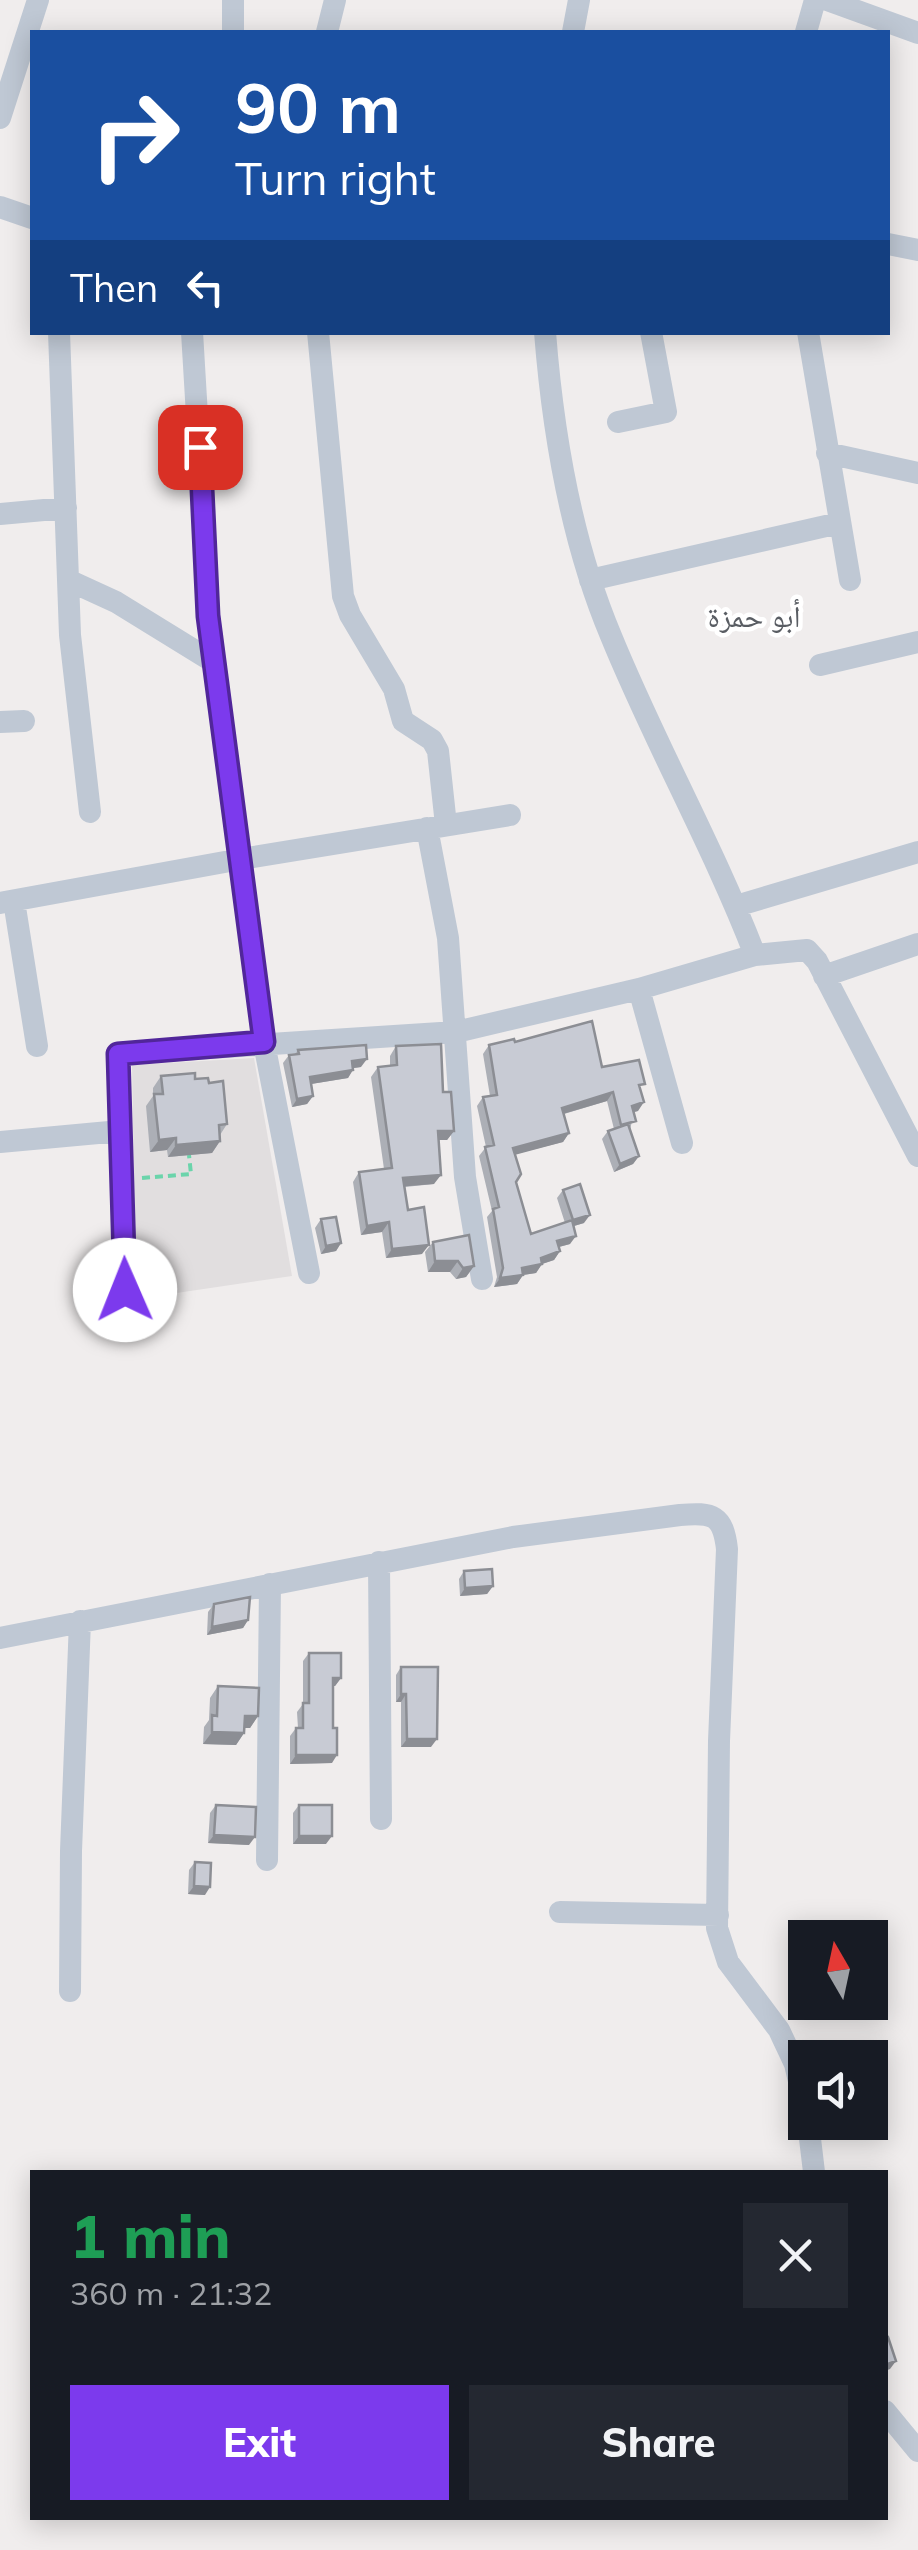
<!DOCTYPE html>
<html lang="en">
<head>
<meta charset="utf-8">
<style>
  :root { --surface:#171b24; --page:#242831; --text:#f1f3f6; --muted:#9ea1a6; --accent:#7c3aed }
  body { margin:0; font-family:Mulish,"Noto Naskh Arabic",sans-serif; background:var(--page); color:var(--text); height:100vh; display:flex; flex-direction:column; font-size:38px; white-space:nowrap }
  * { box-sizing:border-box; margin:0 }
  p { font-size:32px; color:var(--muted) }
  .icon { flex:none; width:55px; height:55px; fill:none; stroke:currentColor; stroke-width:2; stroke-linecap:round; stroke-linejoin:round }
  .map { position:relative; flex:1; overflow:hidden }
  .details { position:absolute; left:30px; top:2170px; width:858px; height:350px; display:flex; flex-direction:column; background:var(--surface); border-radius:0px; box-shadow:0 5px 25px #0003 }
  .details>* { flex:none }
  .banner { position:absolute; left:30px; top:30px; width:860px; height:305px; border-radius:0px; box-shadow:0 5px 25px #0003; background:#1a4fa0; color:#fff; overflow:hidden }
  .needle { width:65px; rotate:351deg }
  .buttons { position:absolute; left:788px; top:1920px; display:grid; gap:20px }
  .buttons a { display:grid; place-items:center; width:100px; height:100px; border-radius:0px; background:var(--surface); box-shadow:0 5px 25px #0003; font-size:50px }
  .pin { position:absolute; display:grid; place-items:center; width:85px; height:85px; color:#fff; margin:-42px; border-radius:20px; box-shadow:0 5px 15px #0006 }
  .me { position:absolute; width:110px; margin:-55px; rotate:359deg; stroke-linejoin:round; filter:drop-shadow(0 0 8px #0008) }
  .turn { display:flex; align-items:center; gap:35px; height:210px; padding:0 40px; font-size:45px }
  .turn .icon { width:130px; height:130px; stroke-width:2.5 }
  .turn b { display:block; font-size:70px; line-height:85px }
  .then { display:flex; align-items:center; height:95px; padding:0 40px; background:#0003; gap:20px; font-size:38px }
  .round { display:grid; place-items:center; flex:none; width:105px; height:105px; border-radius:0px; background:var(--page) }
  .summary { display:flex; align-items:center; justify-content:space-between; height:170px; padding:0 40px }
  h1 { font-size:60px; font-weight:800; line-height:75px; color:#1e9e55 }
  .action { display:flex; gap:20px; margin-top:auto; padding:20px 40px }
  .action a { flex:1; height:115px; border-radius:0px; background:var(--accent); color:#fff; font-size:40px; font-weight:800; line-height:115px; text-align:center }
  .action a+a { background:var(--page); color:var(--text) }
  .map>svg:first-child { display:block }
</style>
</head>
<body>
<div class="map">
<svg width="918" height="2550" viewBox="0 0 918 2550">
  <rect width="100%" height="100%" fill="#f0eded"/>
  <path fill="#e1dedf" d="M254,1058L292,1276L136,1299L132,1065Z"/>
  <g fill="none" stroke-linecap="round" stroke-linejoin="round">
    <path stroke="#6bd4ab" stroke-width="4" stroke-dasharray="8 5" stroke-linecap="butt" d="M142,1178L191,1174L189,1155"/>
    <path stroke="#bfc8d4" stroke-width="22" d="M233,0V32
      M827,0L918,33
      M327,32L335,0
      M573,32L579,0
      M806,32L815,0
      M0,118L38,0
      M0,207L32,218
      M888,244L918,250
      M59,332L70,635L90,812
      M192,332L209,616L264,1043L309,1273
      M318,332L343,596L350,615L394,689L403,721L432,740L438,751L446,825
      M545,332C553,435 571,541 611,636C655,744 713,846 755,955
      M808,332L850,580
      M618,422L666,412L651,332
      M827,453L918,473
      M0,514L66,508
      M68,580L116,602L215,663
      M590,580L839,523
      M820,665L918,642
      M0,722L24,721
      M427,828L448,938L465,1177L482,1279
      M14,901L37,1046
      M0,903L241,859L510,815
      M736,906L918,852
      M824,976L918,944
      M639,989L682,1143
      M0,1142L120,1131
      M125,1291L118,1054L456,1032L639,989L755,955L807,950L817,961L918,1156
      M379,1562L381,1819
      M0,1638L513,1537L680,1515C713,1512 723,1515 727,1549L719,1741L717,1928L728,1962L779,2030L795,2064L805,2107
      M267,1860L270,1584
      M560,1912L718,1915
      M70,1991L71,1851L80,1621
      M808,2122L814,2172
      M885,2411L918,2451"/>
  </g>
  <path fill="#acafb6" d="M515,1042L602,1067L641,1090L638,1111L634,1112L630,1130L639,1156L633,1164L614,1172L602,1139L608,1131L614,1129L607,1101L564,1114L569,1133L563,1142L515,1154L516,1182L531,1234L565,1223L557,1198L563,1190L584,1223L574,1226L570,1244L559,1247L560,1251L554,1260L542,1264L536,1273L523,1275L517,1284L494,1287L497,1277L487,1217L492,1211L479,1156L486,1147L477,1106L483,1097L490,1096L483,1054L489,1045Z
    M396,1046L443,1092L454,1131L447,1140H439L434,1184L405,1187L408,1210L422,1254L386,1258L382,1232L361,1235L353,1182L359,1172L384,1169L371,1077L378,1067L390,1066V1056Z
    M298,1050L361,1067L353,1068L348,1078L311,1084L313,1096L307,1104L292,1107L283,1063L289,1055L295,1054Z
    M161,1076L195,1079L209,1083L227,1124L220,1135V1141L212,1153L168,1157L167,1150L150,1152L146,1106L153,1096V1088Z
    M321,1219L341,1243L336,1251L321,1254L315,1228Z
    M433,1242L474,1266L466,1277L456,1279L450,1272H428L425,1252Z
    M464,1571L493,1586L487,1594L460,1596L459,1579Z
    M214,1604L248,1620L243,1628L207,1635L208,1612Z
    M309,1653L341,1678L335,1686H333L332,1763L290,1764V1736L296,1728H298L297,1712L303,1704V1661Z
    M401,1667L431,1747H401V1702H396V1675Z
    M218,1686L258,1716L250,1728H244V1733L236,1745L203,1744L204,1727L209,1720L210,1698Z
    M216,1805L249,1845L208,1843L210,1813Z
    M299,1805L326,1844H293V1813Z
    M195,1862L205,1895L188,1894L189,1870Z"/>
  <path fill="#8c8e94" d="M367,1059L361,1067L347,1069L352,1061Z
    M353,1070L348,1078L305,1085L310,1077Z
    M613,1092L607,1101L556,1116L562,1108Z
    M313,1096L307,1104L292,1107L297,1099Z
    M644,1102L638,1111L626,1114L632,1106Z
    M438,1131H454L447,1140H432Z
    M569,1133L563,1142L507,1157L513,1148Z
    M176,1138L167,1150L150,1152L159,1140Z
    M220,1141L212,1153L168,1157L176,1145Z
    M639,1156L633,1164L614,1172L620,1164Z
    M441,1175L434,1184L397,1187L403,1178Z
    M590,1215L584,1223L567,1228L573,1220Z
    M389,1222L382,1232L361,1235L367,1226Z
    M576,1236L570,1244L551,1249L557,1241Z
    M341,1243L336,1251L321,1254L326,1246Z
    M429,1245L422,1254L386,1258L392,1249Z
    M560,1251L554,1260L542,1264L536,1273L523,1275L517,1284L494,1287L500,1278L541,1258Z
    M435,1261H458L450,1272H428Z
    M474,1266L466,1277L456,1279L463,1268Z
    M493,1586L487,1594L460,1596L465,1588Z
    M248,1620L243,1628L207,1635L212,1627Z
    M333,1678H341L335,1686H327Z
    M401,1694H406L401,1702H396Z
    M245,1716H258L250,1728H237Z
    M212,1732L244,1733L236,1745L203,1744Z
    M407,1739H437L431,1747H401Z
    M296,1755H337L332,1763L290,1764Z
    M214,1835L255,1837L249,1845L208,1843Z
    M299,1836H332L326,1844H293Z
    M194,1886L210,1887L205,1895L188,1894Z
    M896,2361L890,2369L885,2371V2365Z"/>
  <path fill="#c8cbd4" stroke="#8c8e94" stroke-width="2.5" d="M592,1021L602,1067L639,1060L645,1084L639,1085L644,1102L632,1106L636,1121L621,1125L613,1092L562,1108L569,1133L513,1148L521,1174L516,1182L531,1234L572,1220L576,1236L557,1241L560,1251L541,1258L542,1264L522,1268L523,1275L500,1278L503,1268L493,1209L499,1207L485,1147L494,1145L483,1097L497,1095L489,1045L514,1039L515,1042Z
    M441,1044L443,1092H451L454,1131H438L441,1175L403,1178L408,1210L424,1207L429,1245L392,1249L389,1222L367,1226L359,1172L392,1168L378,1067L397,1065L396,1046Z
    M366,1045L367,1059L352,1061L353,1070L310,1077L313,1096L297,1099L289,1055L299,1054L298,1050Z
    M195,1073V1079L208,1078L209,1083L223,1081L227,1124L219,1125L220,1141L176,1145V1138L159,1140L154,1094H163L161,1076Z
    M628,1124L639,1156L620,1164L608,1131Z
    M580,1184L590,1215L573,1220L563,1190Z
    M336,1217L341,1243L326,1246L321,1219Z
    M469,1235L474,1266L463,1268L458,1261H435L433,1242Z
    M492,1569L493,1586L465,1588L464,1571Z
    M250,1597L248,1620L212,1627L214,1604Z
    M309,1653H341V1678H333V1728H337V1755H296V1728H303V1703H309Z
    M401,1667H438L437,1739H407L406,1694H401Z
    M218,1686L259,1688L258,1716H245L244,1733L212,1732V1715L217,1716Z
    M216,1805L256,1807L255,1837L214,1835Z
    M299,1805H332V1836H299Z
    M195,1862L211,1863L210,1887L194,1886Z
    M888,2337L896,2361L885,2365V2338Z"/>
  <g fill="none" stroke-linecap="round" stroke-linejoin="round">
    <g stroke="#51269a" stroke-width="25">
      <path id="route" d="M125,1290L118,1054L264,1042L208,616L200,447"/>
    </g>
    <use href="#route" stroke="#7c3aed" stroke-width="18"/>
  </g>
  <g text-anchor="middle" stroke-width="9" stroke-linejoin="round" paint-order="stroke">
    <g font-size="30" fill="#595d63" stroke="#fff">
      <text x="754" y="627">أبو حمزة</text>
    </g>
  </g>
</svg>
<div class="buttons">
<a><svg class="needle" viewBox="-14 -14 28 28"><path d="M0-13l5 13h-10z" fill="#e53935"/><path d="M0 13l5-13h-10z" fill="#9ea1a6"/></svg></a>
<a><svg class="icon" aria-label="sound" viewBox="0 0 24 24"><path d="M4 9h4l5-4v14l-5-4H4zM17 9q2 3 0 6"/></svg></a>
</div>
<div class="pin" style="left:200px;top:447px;background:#d93025"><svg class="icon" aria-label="arrive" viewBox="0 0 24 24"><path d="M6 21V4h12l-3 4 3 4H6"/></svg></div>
<svg class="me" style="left:125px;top:1290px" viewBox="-20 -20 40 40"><circle r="19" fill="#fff"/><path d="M0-13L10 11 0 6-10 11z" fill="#7c3aed"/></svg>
<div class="banner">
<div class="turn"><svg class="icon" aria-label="right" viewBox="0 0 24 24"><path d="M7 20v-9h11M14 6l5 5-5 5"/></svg><div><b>90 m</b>Turn right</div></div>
<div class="then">Then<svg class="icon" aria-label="left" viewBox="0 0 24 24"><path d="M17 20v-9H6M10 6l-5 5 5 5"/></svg></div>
</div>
<section class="details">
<div class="summary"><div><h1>1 min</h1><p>360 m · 21:32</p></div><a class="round"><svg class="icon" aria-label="close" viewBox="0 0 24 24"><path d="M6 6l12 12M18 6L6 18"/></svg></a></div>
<div class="action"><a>Exit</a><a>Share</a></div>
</section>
</div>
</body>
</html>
